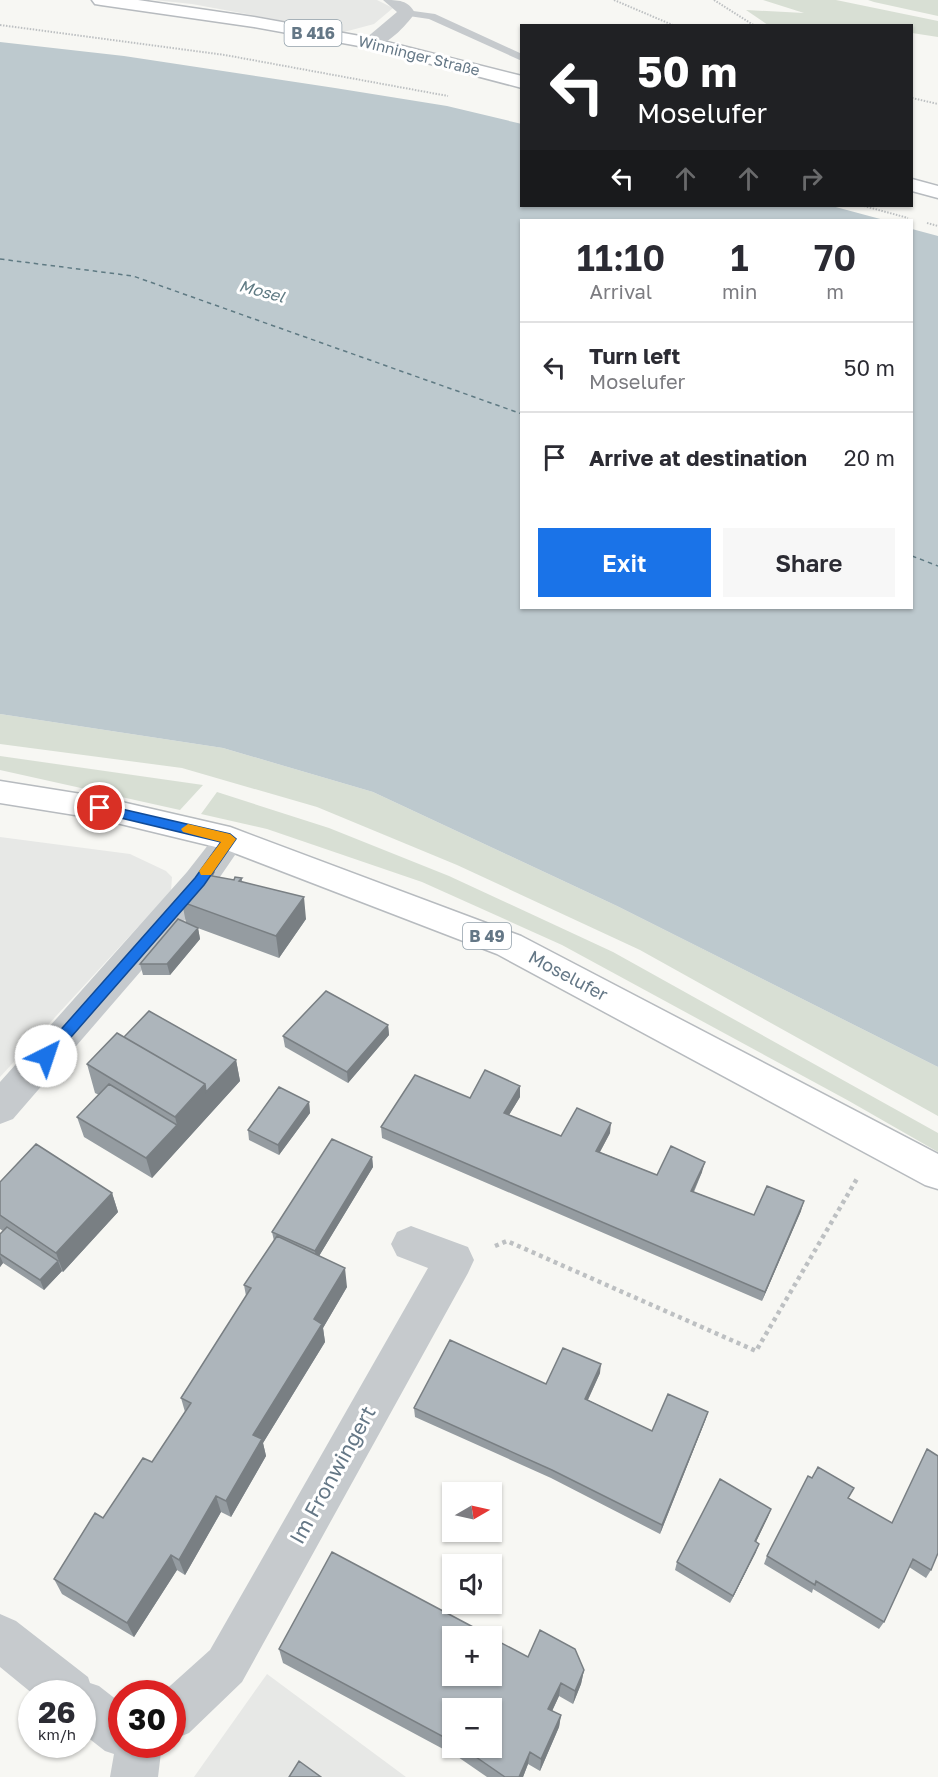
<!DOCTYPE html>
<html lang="en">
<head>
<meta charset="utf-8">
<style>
  :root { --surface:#fff; --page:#f7f7f7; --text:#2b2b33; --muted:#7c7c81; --line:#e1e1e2; --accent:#1a73e8 }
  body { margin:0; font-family:"Golos Text",sans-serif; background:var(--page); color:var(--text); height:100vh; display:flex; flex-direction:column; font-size:22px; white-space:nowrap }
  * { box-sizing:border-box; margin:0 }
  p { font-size:20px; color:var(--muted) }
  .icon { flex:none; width:33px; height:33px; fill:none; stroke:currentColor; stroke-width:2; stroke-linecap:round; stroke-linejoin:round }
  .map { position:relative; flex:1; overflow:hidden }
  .panel { position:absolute; left:520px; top:219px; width:393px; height:390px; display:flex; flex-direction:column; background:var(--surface); border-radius:0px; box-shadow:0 2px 4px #0004 }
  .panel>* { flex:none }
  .banner { position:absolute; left:520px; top:24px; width:393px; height:183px; border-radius:0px; box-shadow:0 2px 4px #0004; background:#202124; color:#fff; overflow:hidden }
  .needle { width:39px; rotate:81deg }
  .controls { position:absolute; left:442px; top:1482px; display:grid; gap:12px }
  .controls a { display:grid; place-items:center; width:60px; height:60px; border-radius:0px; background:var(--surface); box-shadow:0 2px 4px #0004; font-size:30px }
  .speed { position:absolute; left:18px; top:1680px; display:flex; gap:12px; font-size:30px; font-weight:700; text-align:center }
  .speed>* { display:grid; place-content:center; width:78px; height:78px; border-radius:50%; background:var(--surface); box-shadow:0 2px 4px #0004; line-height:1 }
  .speed small { font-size:15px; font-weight:400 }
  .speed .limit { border:9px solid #d22; background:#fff; color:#111 }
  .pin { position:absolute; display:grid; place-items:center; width:51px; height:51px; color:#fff; margin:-26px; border:3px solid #fff; border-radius:50%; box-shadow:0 2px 6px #0007 }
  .me { position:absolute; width:66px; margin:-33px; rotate:41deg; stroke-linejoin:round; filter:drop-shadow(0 0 4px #0008) }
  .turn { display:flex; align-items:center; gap:21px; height:126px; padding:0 18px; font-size:27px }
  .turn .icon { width:78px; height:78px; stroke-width:2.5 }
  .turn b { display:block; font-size:42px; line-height:51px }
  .lanes { display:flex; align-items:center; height:57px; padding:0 18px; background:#0003; justify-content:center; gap:30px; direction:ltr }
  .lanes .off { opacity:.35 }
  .eta { display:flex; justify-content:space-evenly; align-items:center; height:102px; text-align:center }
  .eta b { font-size:36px; font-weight:600; line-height:42px }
  .button { display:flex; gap:12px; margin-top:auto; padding:12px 18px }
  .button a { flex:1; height:69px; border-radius:0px; background:var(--accent); color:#fff; font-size:24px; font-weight:600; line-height:69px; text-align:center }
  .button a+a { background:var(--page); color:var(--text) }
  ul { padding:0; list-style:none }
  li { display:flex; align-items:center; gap:18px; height:90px; padding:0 18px; border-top:2px solid var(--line) }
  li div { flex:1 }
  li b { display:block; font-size:22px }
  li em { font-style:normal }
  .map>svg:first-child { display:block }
</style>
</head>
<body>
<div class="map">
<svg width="938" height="1777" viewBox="0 0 938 1777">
  <rect width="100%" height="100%" fill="#f7f7f3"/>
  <path fill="#e7e8e6" d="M154,0H377L393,8L374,24L344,32L192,4Z
    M0,837L130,854L166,871L172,877L171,891L0,1077Z
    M267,1674L406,1777H194Z"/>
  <path fill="#d8dfd4" d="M763,0H836L938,21V37L912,33V26L768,25L746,10L804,13Z
    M868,0H938V16L874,2Z
    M0,714L223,748L373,792L617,906L938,1067V1116L640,950L457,865L317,807L182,768L0,744Z
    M0,756L203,785L180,810L0,770Z
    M217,792L329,828L449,876L613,952L938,1133V1152L849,1101L562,945L422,882L267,829L201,814Z"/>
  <path fill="#bdc9ce" d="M0,42L124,56L335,88L447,106L522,124V206H832L884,220H522V608H912V229L938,236V1067L617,906L373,792L223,748L0,714Z"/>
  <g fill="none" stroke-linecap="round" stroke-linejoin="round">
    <path stroke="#5f7a83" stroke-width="1.5" stroke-dasharray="4.5 4" stroke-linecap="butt" d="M0,259L133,276L522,414
      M912,556L938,566"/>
    <g stroke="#b7bbbf" stroke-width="3">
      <path id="primary" d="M92,0H138L254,17L371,38L522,76V88L370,48L254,27L101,5L95,4Z
        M912,179L938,186V198L912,191Z
        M0,781L100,797L230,827L521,936L938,1154V1189L925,1185L497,954L224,849L100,819L0,803Z"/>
    </g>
    <path stroke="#bdc0c2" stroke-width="2" stroke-dasharray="1.5 1.5" stroke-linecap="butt" d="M614,0L675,26
      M714,0L755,26
      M0,25L225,55L448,96
      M912,98L938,104
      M864,206L908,218
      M927,223L938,226"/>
    <path stroke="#bdc0c2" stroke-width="4.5" stroke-dasharray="4 4" stroke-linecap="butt" d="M495,1246L507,1241L756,1351L858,1177"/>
    <path fill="#c6cacd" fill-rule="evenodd" d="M406,10L435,14L522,54V61L429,19L402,15L401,13Z"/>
    <path fill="#c6cacd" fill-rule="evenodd" d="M383,0C399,0 408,0 415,13C405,27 383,51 365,47L362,43L365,39L397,12Z
      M230,827L241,831L246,839L211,890L13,1119L0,1124V1082L187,872L219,831Z
      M411,1226L468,1247L474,1260L468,1273L242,1682L189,1733L172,1740V1694H161L210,1650L428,1268L397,1256L391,1244L397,1232Z
      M0,1614L16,1621L88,1677L90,1683L99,1686L122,1704V1744H162L158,1777H110L114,1754L105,1751L82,1733V1694H33L0,1667Z"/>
    <use href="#primary" fill="#fff" fill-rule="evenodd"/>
  </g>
  <path fill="#959ca1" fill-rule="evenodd" d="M215,877L234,880L242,878V882L306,919L279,958L195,927L198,928L200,939L170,975H143L140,964L186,923L182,902Z
    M388,1025L389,1035L348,1083L285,1047L283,1036Z
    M124,1037L236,1060L240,1081L152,1178L84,1137L77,1117L99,1095L95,1093L87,1064Z
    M520,1086V1097L509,1115L561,1136L610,1133L600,1152L657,1175L702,1172L694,1192L754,1215L801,1211L762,1301L382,1138L381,1127L470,1098Z
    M309,1102L310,1113L279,1155L249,1140L248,1130Z
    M372,1157L373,1167L319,1256L347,1287L323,1328L325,1342L263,1443L266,1456L231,1517L221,1512L185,1575L177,1570L134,1637L62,1594L54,1579L103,1518L152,1462L185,1412L181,1398L246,1296L244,1285L274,1241L272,1232Z
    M0,1182L112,1193L118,1212L63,1272L62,1271L44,1290L3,1263L0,1267V1234L3,1231L0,1229Z
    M600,1373L588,1400L652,1431L708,1412L705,1421L660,1534L551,1478L415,1417L414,1408Z
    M812,1478L848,1498L931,1570L926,1578L909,1567L884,1622L879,1629L813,1589L812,1593L764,1564L767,1556Z
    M771,1509L756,1542V1552L730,1603L675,1570L677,1562Z
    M279,1649L528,1657L584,1670L581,1684L573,1704L559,1696L552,1711L561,1715L559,1727L540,1771L528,1764L523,1777H487L458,1757L283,1663ZM453,1708L492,1748H453Z"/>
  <path fill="#797f83" d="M304,897L306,919L279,958L276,936Z
    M198,928L200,939L170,975L167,964Z
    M388,1025L389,1035L348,1083L347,1072Z
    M236,1060L240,1081L152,1178L146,1158L177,1125L175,1117L205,1084Z
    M520,1086V1097L504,1123V1113Z
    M309,1102L310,1113L279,1155L278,1145Z
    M611,1123L610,1133L595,1161L596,1151Z
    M372,1157L373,1167L316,1261L315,1251Z
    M705,1162L702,1172L689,1201L691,1191Z
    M112,1193L118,1212L63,1272L56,1253Z
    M804,1201L801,1211L762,1301L765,1292Z
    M0,1256L3,1263L0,1267Z
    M58,1261L62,1271L44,1290L40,1280Z
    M345,1268L347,1287L323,1328L325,1342L263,1443L266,1456L231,1517L226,1501L253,1435L314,1319Z
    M601,1364L600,1373L584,1408L585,1399Z
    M708,1412L705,1421L660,1534L662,1525Z
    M216,1496L221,1512L185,1575L179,1560Z
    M771,1509L768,1517L752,1550L755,1541Z
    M759,1544L756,1552L730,1603L733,1596Z
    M171,1555L177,1570L134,1637L127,1623Z
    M584,1670L581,1684L573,1704L575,1691Z
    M561,1683L559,1696L547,1722L548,1709Z
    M561,1715L559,1727L540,1771L541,1759Z
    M530,1752L528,1764L523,1777H519Z"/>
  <path fill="#adb5bb" stroke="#797f83" stroke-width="1.5" d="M208,871L214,872L212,876L234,880L235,877L242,878L239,881L304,897L276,936L182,902Z
    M178,919L198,928L167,964H140Z
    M326,991L388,1025L347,1072L283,1036Z
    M149,1011L236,1060L206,1092L205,1084L124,1037Z
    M117,1033L205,1084L175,1117L87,1064Z
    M485,1070L520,1086L504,1113L561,1136L577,1108L611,1123L596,1151L657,1175L671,1146L705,1162L691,1191L754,1215L767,1186L804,1201L765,1292L381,1127L415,1075L470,1098Z
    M109,1084L177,1125L146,1158L77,1117Z
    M279,1087L309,1102L278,1145L248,1130Z
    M332,1139L372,1157L315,1251L272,1232Z
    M36,1144L112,1193L56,1253L0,1215V1182Z
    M7,1227L58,1261L40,1280L0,1254V1234Z
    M277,1236L345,1268L314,1319L322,1324L253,1435L262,1439L226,1501L216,1496L179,1560L171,1555L127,1623L54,1579L95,1513L103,1518L143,1458L152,1462L191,1403L181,1398L251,1288L244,1285Z
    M450,1340L546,1384L563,1348L601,1364L585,1399L652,1431L668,1394L708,1412L662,1525L552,1470L414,1408Z
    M927,1449L938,1456V1553L931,1570L913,1559L884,1622L816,1581L815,1585L767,1556L808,1476L812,1478L818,1467L854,1488L848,1498L892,1523Z
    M720,1479L771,1509L755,1541L759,1544L733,1596L677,1562Z
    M332,1552L490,1636H453V1676H492V1638L528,1657L540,1630L575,1649L584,1670L575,1691L561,1683L548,1709L561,1715L541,1759L530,1752L519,1777H505L463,1748H492V1708H453V1742L279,1649Z
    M299,1761L321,1777H289Z"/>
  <path fill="#1a73e8" stroke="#114b97" stroke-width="1.5" d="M100,804L230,834L236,839L204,885L51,1060H41L39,1056L41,1052L195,878L221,842L96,812L94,808L96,805Z"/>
  <path fill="#f59e0b" d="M188,824L230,834L236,839L211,875H201L199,871L221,842L183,832L181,829Z"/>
  <g text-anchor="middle" stroke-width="6" stroke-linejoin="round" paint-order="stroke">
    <g font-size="15" fill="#647786" stroke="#fff">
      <text transform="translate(419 56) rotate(14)" y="5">Winninger Straße</text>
    </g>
    <g fill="#fff" stroke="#92a0aa" stroke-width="1.5">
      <rect x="284.5" y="20" width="57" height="26" rx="4.5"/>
      <rect x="463" y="923" width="48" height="26" rx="4.5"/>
    </g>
    <g font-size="16" font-weight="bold" fill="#647786">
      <text x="313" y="39">B 416</text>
      <text x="487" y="942">B 49</text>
    </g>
    <g font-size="16" font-style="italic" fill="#5f7a83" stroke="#fff">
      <text transform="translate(262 291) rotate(15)" y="6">Mosel</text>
    </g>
    <g font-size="18" fill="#647786" stroke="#fff">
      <text transform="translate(568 976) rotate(28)" y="6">Moselufer</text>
    </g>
    <g font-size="21" fill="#647786" stroke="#fff">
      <text transform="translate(333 1475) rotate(-61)" y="7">Im Fronwingert</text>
    </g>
  </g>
</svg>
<div class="controls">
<a><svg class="needle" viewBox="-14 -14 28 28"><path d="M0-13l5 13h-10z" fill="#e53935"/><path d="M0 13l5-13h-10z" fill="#7c7c81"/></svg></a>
<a><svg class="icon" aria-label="sound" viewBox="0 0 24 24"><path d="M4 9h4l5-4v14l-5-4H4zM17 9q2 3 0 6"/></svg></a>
<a>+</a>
<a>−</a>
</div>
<div class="speed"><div>26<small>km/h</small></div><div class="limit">30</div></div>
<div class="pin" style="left:100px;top:808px;background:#d93025"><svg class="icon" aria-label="arrive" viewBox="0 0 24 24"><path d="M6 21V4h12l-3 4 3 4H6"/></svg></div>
<svg class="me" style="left:46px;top:1056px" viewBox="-20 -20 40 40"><circle r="19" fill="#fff"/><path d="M0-13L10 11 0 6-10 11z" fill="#1a73e8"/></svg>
<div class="banner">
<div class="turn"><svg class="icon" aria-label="left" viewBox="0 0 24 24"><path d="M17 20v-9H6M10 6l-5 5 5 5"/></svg><div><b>50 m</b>Moselufer</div></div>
<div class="lanes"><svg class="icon" aria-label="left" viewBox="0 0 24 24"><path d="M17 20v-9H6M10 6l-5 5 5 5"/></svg><svg class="icon off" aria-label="ahead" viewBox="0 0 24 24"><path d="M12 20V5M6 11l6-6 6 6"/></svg><svg class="icon off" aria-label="ahead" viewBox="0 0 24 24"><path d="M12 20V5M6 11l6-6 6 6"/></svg><svg class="icon off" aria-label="right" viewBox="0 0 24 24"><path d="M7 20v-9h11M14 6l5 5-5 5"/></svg></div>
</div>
<section class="panel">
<div class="eta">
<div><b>11:10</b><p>Arrival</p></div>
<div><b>1</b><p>min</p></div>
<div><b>70</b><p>m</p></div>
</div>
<ul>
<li><svg class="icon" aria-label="left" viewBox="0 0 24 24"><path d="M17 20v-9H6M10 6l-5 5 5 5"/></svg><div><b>Turn left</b><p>Moselufer</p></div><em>50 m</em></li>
<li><svg class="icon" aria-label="arrive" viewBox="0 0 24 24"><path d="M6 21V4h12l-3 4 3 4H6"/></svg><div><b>Arrive at destination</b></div><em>20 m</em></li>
</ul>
<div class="button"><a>Exit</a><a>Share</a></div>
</section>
</div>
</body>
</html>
